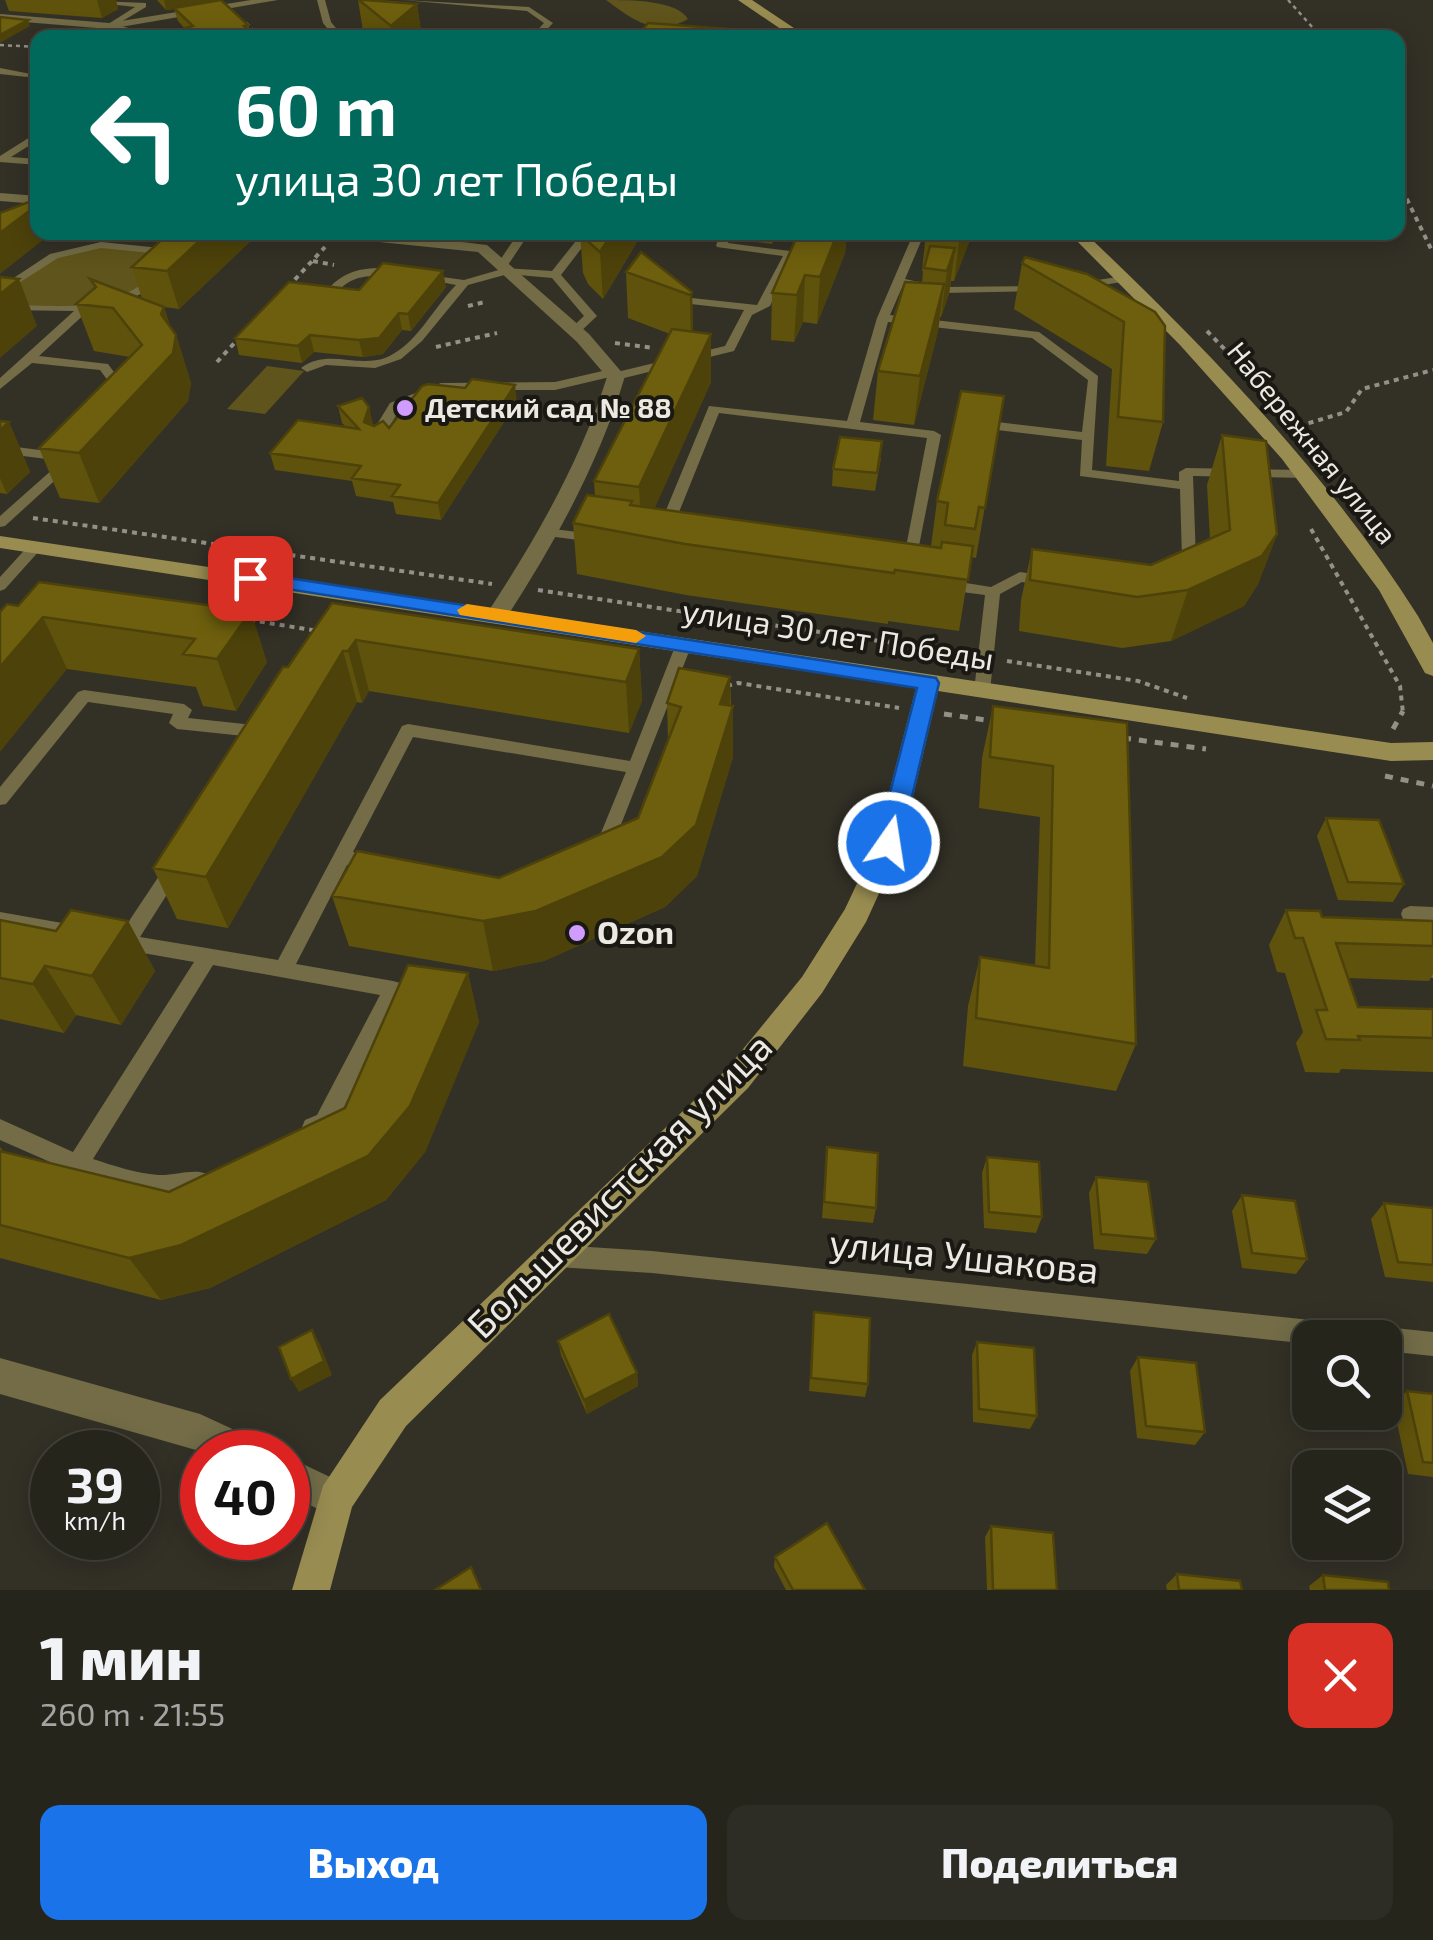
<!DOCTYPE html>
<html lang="ru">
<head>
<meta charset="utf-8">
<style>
  :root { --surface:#26251c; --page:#2e2d25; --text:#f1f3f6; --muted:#a4a5a3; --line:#42423b; --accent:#1a73e8 }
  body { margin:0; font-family:"Exo 2",sans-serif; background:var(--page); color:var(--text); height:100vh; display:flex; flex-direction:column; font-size:38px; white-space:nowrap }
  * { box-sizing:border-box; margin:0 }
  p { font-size:32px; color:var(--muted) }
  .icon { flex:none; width:55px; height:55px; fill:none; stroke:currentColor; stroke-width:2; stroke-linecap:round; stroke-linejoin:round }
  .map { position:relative; height:1590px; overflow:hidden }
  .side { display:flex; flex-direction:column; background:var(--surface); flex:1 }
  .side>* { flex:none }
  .top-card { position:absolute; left:30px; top:30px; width:1375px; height:210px; border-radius:20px; box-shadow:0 5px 25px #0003,0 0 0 2px var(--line); background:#00695c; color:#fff; overflow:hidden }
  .tools { position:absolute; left:1292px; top:1320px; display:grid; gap:20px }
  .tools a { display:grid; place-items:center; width:110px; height:110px; border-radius:20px; background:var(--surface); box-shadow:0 5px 25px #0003,0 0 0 2px var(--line); font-size:50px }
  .speed { position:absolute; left:30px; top:1430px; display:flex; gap:20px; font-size:50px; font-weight:700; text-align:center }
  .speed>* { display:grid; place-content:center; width:130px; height:130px; border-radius:50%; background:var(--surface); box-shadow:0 5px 25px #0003,0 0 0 2px var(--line); line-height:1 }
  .speed small { font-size:25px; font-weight:400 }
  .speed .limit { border:15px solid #d22; background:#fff; color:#111 }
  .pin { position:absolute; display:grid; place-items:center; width:85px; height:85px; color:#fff; margin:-42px; border-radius:20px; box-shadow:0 5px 15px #0006 }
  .me { position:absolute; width:110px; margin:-55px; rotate:13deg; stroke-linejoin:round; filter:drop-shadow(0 0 8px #0008) }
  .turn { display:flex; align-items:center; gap:35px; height:210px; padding:0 40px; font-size:45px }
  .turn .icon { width:130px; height:130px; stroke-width:2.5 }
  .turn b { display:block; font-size:70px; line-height:85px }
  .round { display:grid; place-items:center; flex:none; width:105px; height:105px; border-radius:20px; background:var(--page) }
  .summary { display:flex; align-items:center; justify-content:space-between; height:170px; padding:0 40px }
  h1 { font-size:60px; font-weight:800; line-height:75px }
  .action { display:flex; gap:20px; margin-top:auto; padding:20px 40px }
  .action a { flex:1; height:115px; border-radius:20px; background:var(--accent); color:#fff; font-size:40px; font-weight:800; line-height:115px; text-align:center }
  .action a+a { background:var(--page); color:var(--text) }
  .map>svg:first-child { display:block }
</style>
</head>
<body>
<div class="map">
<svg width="1433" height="1590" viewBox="0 0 1433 1590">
  <rect width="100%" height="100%" fill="#333126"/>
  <path fill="#5f541b" d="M606,0C631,0 677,0 688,19C655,38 632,19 606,0Z
    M101,245L187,254L141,294L107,305L0,307V292L54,256Z
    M267,366L304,371L265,414L227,409Z"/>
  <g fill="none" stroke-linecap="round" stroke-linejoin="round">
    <path stroke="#929087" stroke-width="2.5" stroke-dasharray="4 4" stroke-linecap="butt" d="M1288,0L1314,29L1313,38
      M246,23L262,38
      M0,45L38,47"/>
    <path stroke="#929087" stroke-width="4" stroke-dasharray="5 5" stroke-linecap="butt" d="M1398,181L1433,253
      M313,261L334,265
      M288,287L325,247
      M468,306L485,302
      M1207,331L1299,426L1381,528
      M615,343L654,348
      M436,347L497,333
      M217,362L239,338
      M1299,426L1346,412L1362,389L1433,370
      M33,518L492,584
      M1311,529L1400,686L1403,713
      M538,590L967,654
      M250,620L318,631
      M1007,661L1138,681L1187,698
      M727,686L738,683L899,708"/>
    <path stroke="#929087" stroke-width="5" stroke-dasharray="8 8" stroke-linecap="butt" d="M944,714L993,721
      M1393,729L1403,711
      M1123,738L1206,749
      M1385,776L1433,786"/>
    <path fill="#736c47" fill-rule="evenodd" d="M73,0L146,3V7L116,25L171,38H153L105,26L135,7Z
      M317,0H325L331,22L344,38H335L323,23Z
      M402,0L529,7L553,23L539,38H530L544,23L527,11Z
      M403,25L417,31L467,38L415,35L400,29Z
      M0,68L31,74L27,77L0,74Z
      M38,132V140L11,157L38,159V165L0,162V156Z
      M519,232H530L506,268L552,271L583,232H594L561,275L597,316L578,334L568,331L584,316L552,278L508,274L468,285L422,341L401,359L375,368L326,365L307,372L301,368C327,348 356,368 385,358C416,346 433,308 456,285L420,278V274L464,280L502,269L496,266Z
      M722,232H733L728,243L790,251L795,254L770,306L752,315L734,351L616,380L610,377L555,390H447L400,409L382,439L377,440L370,436L390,403L441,383L555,382L611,369L617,372L725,346L744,310L673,302L667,299L673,296L757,305L783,256L717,247L716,245Z
      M914,232H925L905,279L942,287L1042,286L1044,288L1038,291L942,293L903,285L890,315L1039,332L1098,376L1092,470L1179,481V472L1186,468L1307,470L1314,474L1307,478L1193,476L1196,560L1185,567H1175V561L1182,558L1180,489L1080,476L1082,440L989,429L983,425L989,421L1082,432L1088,380L1032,338L888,322L860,422L934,431L941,435L914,571L909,573L902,568L927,438L719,413L671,532L664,536L659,535L657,532L709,406L847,421L877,318Z
      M101,242L171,249L176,252L171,255L101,248L58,258L0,295V287L50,254Z
      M381,268L405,273C382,282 365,268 342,287L356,295V299L352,300L329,288C344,272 360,268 381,268Z
      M158,276L164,279L162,281L127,302L89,310L39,356L108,364L130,394L128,397H120L100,370L32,363L0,389V378L74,311L0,310V304C40,305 85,311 122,295C135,290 146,281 158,276Z
      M1124,276L1128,277V281L1078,289L1072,286L1078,283Z
      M0,445L64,453L69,454V459L74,463L5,526L0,527V516L62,461L0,453Z
      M545,528L594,534L601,538L594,542L540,535L538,532Z
      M35,543L40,544V550L5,589L0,591V577L30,544Z
      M1020,572L1046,576L1053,581L1046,586L1022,582L1000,594L990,691L988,695H976L974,691L985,595L947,590L940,585L947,580L991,587Z
      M684,639L692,644L609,855H597L594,850L626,772L413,737L353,852L378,858L381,863L378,868L372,870L347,865L296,964L393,981L400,983L403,989L333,1129L313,1137L305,1134L302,1127L305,1120L317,1115L380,995L213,965L93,1159C114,1166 136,1173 158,1175C174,1176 193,1168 207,1174L210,1181L207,1188C165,1205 122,1190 81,1175L76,1177L68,1174L66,1169L0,1140V1119L73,1152L194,962L120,949L113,946L110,941L113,936L121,933L167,864H181L183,869L140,937L278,960L402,726L408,724L630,761L676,644Z
      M84,690L184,704L192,710L188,718L263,726L271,732L263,738L177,729L169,723L173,714L88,702L6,804L0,805V787L78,692Z
      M1410,906L1433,907V923L1423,922L1433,946V978L1426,976L1401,914L1403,909Z
      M0,912L79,926L86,929L89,934L86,939L79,942L0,928Z
      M557,1245L652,1251L1368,1326L1377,1330L1385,1327L1433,1332V1356L1385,1351V1338H1310V1344L652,1273L557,1267L549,1264L545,1256L549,1248Z"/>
    <path fill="#736c47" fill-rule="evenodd" d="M251,0H278L109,29L0,20V14L109,23Z
      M0,193L38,196V204L0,201Z
      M323,232H378L487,245L589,334L625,376C599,464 554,544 505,620L497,622L486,615C535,540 580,463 607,377L577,342L478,252L330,237Z
      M0,1358L200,1414L254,1439L259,1452H203L0,1394Z
      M288,1457L349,1486L355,1499L349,1512L336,1518L288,1494Z"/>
    <path fill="#998c51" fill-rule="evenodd" d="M738,0H752L809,38H794Z
      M1068,232H1084C1207,349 1327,472 1418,616L1433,643V676L1425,673L1379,590L1282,459L1180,345Z
      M0,536L1391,743L1433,742V760L1391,761L938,691L902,843L866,922L822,993L748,1088L406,1426L352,1507L330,1590H292L323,1486L380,1400L726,1070L802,977L845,909L876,843L916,688L0,548Z"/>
  </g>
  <path fill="#5f520c" d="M5,0H116L118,9L102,18L9,11Z
    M157,0H211L248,25L250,31L185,29L178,21L174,9L166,10Z
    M358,0L417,4L422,38L364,37Z
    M580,232H643L603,299L588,284L583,273Z
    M740,232H779L772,244L740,240Z
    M799,232H847L845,253L817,324L803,322L794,342L771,340L772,293Z
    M926,232H973L954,281H951L949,294L941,317H940L938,331L914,425L873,420L878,371L922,283L923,271H922Z
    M256,236L179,309L164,307L171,329L176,335L191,383L188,401L99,503L60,498L39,448L130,357L94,351L76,304L94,289L90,279L142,299L132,267Z
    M1022,263L1155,312L1163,422L1149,471L1106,466L1112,369L1014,309Z
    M626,272L692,292L693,332L711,334V382L654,509L931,546L937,501L1004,396L976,558L971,557L959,631L888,621V624L686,595L577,574L573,523L595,496L594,481L670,334L628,318Z
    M446,287L411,331L402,330L383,354L363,357L314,352L302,363L239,355L235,338L359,290Z
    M517,402L441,520L396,514L393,502L356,496L352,481L275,470L270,453L346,427L342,423L338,406L369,407L372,426L389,428Z
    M0,421L9,422L30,472L7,494L0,493Z
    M1222,435L1277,534L1258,584L1244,606L1171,641L1122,648L1019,631L1021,600L1032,549L1151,565L1210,539L1207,485Z
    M881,458L875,491L832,486L833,469Z
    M39,582L267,662L236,711L203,706L196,687L67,669L18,606Z
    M332,603L639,649L642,701L629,733L369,691L362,703L357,702L228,928L177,919L153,868Z
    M730,677L733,757L697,876L665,907L544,961L493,971L349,946L332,896L499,878L638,818L668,741L667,703Z
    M993,706L1127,723L1136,1044L1116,1091L963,1066L968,1006L980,957L1035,966L1040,817L979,808L982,758Z
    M1326,818L1404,884L1393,902L1338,900L1317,836Z
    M1286,910L1322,917L1433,921V974L1429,981L1348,978L1358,1007L1433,1009V1072L1341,1069L1339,1073L1305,1072L1296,1043L1303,1032L1285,973L1277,972L1269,945Z
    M0,920L56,931L128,921L155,971L121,1025L76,1015L64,1033L0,1019Z
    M468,973L479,1022L425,1152L386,1200L210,1288L161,1300L0,1258V1147L4,1152L169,1192L345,1108Z
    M827,1147L876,1208L873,1223L822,1218Z
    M987,1157L1042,1217L1036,1233L984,1228L982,1173Z
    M1096,1177L1156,1239L1147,1254L1094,1249L1089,1193Z
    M1242,1195L1307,1259L1296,1274L1242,1268L1232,1211Z
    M1384,1203L1433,1208V1282L1385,1277L1371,1219Z
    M814,1312L868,1384L865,1397L809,1391Z
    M558,1341L637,1373L638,1386L587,1414L561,1355Z
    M977,1342L1037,1416L1030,1429L973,1422L972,1355Z
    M1138,1357L1205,1432L1195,1445L1137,1438L1130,1371Z
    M1407,1391L1433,1394V1477L1408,1474L1393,1404Z
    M991,1526L1057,1590H987L985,1537Z
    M775,1557L865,1590H786L774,1567Z
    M1177,1574L1242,1590H1167L1166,1585Z
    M1323,1575L1389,1590H1310L1309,1586Z"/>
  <path fill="#4d420a" d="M97,0H116L118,9L102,18Z
    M164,0H211L212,2L166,10Z
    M417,4L422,38H393L391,26Z
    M28,20L30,26L0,43V35Z
    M37,205L38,232H47L48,236L0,274V233Z
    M209,232H255L256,236L179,309L167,271Z
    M613,232H643L603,299L600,252Z
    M773,232H779L772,244Z
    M838,232H847L845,253L817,324L820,277Z
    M962,232H973L954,281L960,235Z
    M955,248L949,294L941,317L947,271Z
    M443,271L446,287L411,331L408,314Z
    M805,275L803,322L794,342L797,295Z
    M19,279L37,326L0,358V294Z
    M944,284L938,331L914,425L920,376Z
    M692,292L693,339L691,342L690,295Z
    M164,307L175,341L176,335L191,383L188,401L99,503L79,453Z
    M399,313L402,330L383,354L363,357L359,340Z
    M711,334V382L642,537L639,487Z
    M310,335L314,352L302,363L298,346Z
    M515,385L517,402L441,520L438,503Z
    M369,407L373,424L368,439L364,422Z
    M9,422L30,472L7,494L0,478V430Z
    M1277,534L1258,584L1244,606L1171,641L1188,590Z
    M251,611L267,662L236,711L217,659Z
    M43,617L67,669L0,752V667Z
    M356,640L369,691L362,703L348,651Z
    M639,649L642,701L629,733L626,682Z
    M343,651L357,702L228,928L206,877Z
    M730,677V718L733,706V757L697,876L665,907L544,961L493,971L483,921L662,857Z
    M128,921L155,971L121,1025L92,976Z
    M45,966L76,1015L64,1033L33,984Z
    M468,973L479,1022L425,1152L386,1200L210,1288L161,1300L129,1258L368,1156Z
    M312,1330L320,1344L332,1375L299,1392L291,1379Z
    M637,1373L638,1386L587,1414L584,1400Z"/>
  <path fill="#6e5f0e" stroke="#4d420a" stroke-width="2.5" d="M221,0L248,25L244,26L256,38H153L193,26L174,8Z
    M359,0H365L417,4L391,26Z
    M0,17L28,20L0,35Z
    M648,23L730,29L724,38H636Z
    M531,29L559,32L554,38H523Z
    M34,200L37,205L0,233V213Z
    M170,232H209L167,271L132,267Z
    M581,232H613L600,252L584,238Z
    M799,232H838L820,277L805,275L797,295L772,293Z
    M934,232H962L960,235Z
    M930,246L955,248L947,271L924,268Z
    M641,252L692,292L690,295L626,272Z
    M1025,257L1087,274L1155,312L1165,326L1163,422L1118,417L1124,322L1022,263Z
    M383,263L443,271L408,314L399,313L379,338L359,340L310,335L298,346L235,338L289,282L359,290Z
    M0,277L19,279L0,294Z
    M90,279L164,307L161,314L176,335L173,353L79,453L39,448L142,345L113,308L76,304L96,287Z
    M905,282L944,284L920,376L878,371Z
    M672,329L711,334L639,487L594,481Z
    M472,379L515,385L438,503L392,496L400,485L352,478L361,466L270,453L298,420L359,429L338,406L362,398L369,407L364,422L374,426L383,421L389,428L422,386L428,384L465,388Z
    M961,391L1004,396L985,508L979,507L975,529L945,525L948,503L937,501Z
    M0,421L9,422L0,430Z
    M1222,435L1266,441L1277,534L1262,556L1188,590L1137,597L1030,580L1032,549L1151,565L1230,530Z
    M840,437L882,441L877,473L833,469Z
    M587,495L632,501L630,505L941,548L942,542L973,546L968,580L895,570L894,573L685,544L573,523Z
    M39,582L251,611L217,659L183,654L195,639L43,617L0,667V612L7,604L18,606Z
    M332,603L639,649L626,682L356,640L348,651H343L206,877L153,868L283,667H288Z
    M679,668L730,677L720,704L733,706L696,825L662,857L536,911L483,921L332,896L357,851L499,878L638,818L681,707L667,703Z
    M993,706L1127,723L1136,1044L976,1018L980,957L1049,968L1053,766L990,757Z
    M1326,818L1379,820L1404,884L1348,882Z
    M71,910L128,921L92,976L45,966L33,984L0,978V920L56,931Z
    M1286,910L1320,911L1322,917L1433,921V946L1336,943L1358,1007L1433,1009V1038L1358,1036L1360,1040L1326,1039L1316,1010H1327L1303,938H1295Z
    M408,965L468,973L410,1106L368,1156L181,1245L129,1258L0,1225V1151L169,1192L345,1108Z
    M827,1147L878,1153L876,1208L824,1202Z
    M987,1157L1039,1162L1042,1217L989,1212Z
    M1096,1177L1148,1182L1156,1239L1101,1234Z
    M1242,1195L1295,1201L1307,1259L1252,1253Z
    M1384,1203L1433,1208V1265L1398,1262Z
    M814,1312L870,1318L868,1384L811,1378Z
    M609,1314L637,1373L584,1400L558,1341Z
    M312,1330L324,1361L291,1379L279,1347Z
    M977,1342L1034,1348L1037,1416L979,1409Z
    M1138,1357L1196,1363L1205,1432L1146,1426Z
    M1407,1391L1433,1394V1463L1423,1462Z
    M827,1523L865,1590H793L775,1557Z
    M991,1526L1053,1533L1057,1590H993Z
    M471,1567L481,1590H435Z
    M1177,1574L1240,1581L1242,1590H1179Z
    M1323,1575L1388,1582L1389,1590H1325Z"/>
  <path fill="#1a73e8" stroke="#114b97" stroke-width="2.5" d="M250,572L936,678L939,683L901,843L889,852L877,843L917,688L243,582V574Z"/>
  <path fill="#f59e0b" d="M467,604L636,630L646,636L636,643L460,615L457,610Z"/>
  <g fill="#d09dfe" stroke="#191813" stroke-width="4">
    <circle cx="405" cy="408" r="10"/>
    <circle cx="577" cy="933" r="10"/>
  </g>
  <g text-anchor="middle" stroke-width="8" stroke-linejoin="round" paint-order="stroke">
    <g font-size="28" font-weight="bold" fill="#ebe9e2" stroke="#191813" text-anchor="start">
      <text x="425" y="418">Детский сад № 88</text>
    </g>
    <g font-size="28" fill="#ebe9e2" stroke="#191813">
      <text transform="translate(1312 443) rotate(51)" y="10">Набережная улица</text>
    </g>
    <g font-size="32" fill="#ebe9e2" stroke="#191813">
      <text transform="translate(838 635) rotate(9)" y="11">улица 30 лет Победы</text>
    </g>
    <g font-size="32" font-weight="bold" fill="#ebe9e2" stroke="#191813" text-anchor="start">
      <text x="597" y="944">Ozon</text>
    </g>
    <g font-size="38" fill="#ebe9e2" stroke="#191813">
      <text transform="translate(620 1186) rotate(-45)" y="13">Большевистская улица</text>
      <text transform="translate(964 1257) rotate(6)" y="13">улица Ушакова</text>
    </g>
  </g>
</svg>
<div class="tools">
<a><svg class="icon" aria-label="search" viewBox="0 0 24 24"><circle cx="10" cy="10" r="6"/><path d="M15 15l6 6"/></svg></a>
<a><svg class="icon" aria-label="layers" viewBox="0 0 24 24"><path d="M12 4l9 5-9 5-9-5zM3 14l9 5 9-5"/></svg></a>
</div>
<div class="speed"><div>39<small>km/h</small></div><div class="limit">40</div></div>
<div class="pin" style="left:250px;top:578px;background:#d93025"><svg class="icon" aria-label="arrive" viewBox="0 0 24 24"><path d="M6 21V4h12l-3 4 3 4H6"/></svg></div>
<svg class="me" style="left:889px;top:843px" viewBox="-20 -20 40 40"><circle r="17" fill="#1a73e8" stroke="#fff" stroke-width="3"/><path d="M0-11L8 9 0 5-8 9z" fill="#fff"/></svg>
<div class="top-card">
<div class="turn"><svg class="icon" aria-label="left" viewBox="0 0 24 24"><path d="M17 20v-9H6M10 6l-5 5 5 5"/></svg><div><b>60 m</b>улица 30 лет Победы</div></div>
</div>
</div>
<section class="side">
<div class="summary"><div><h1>1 мин</h1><p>260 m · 21:55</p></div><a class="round" style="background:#d93025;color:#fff"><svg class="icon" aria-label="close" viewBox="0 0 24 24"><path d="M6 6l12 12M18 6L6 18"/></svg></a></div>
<div class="action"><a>Выход</a><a>Поделиться</a></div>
</section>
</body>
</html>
